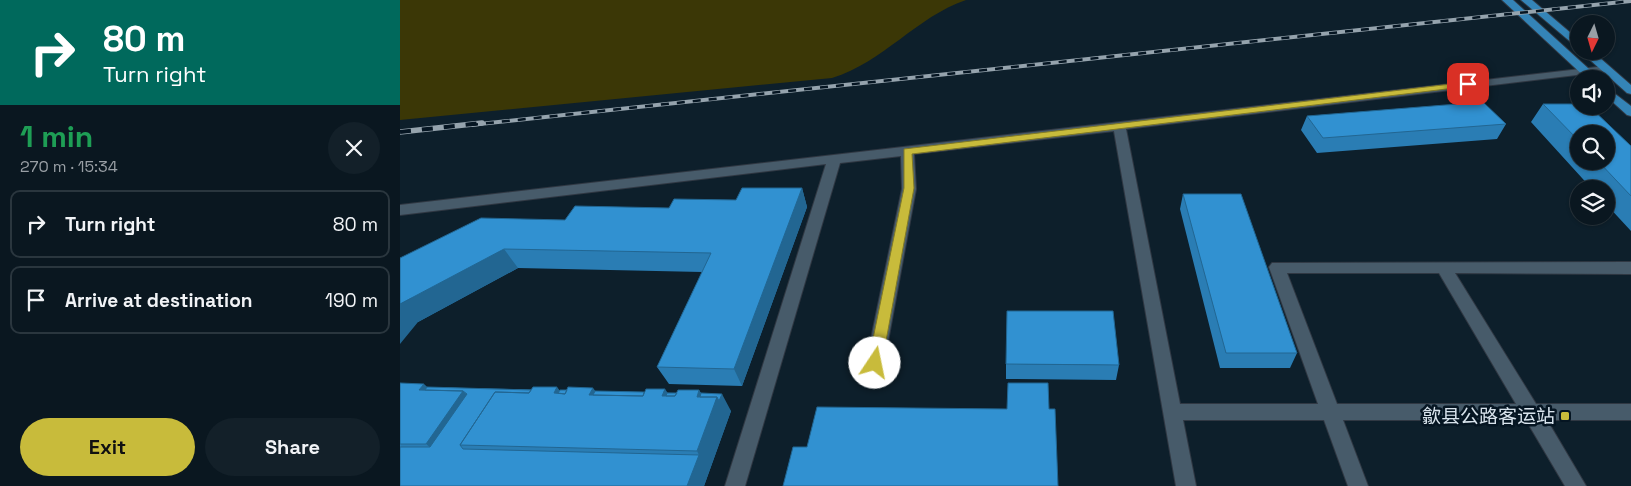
<!DOCTYPE html>
<html lang="en">
<head>
<meta charset="utf-8">
<style>
  :root { --surface:#0a1720; --page:#132029; --text:#f1f3f6; --muted:#999fa5; --line:#2a363e; --accent:#c8bb3b }
  body { margin:0; font-family:"Space Grotesk","Noto Sans SC",sans-serif; background:var(--page); color:var(--text); height:100vh; display:flex; flex-direction:column; font-size:19px; white-space:nowrap }
  * { box-sizing:border-box; margin:0 }
  p { font-size:16px; color:var(--muted) }
  .icon { flex:none; width:28px; height:28px; fill:none; stroke:currentColor; stroke-width:2; stroke-linecap:round; stroke-linejoin:round }
  .map { position:relative; flex:1; overflow:hidden }
  .sheet { display:flex; flex-direction:column; background:var(--surface); width:400px }
  .sheet>* { flex:none }
  .guide { background:#00695c; color:#fff; overflow:hidden }
  .needle { width:32px; rotate:185deg }
  .buttons { position:absolute; left:1170px; top:15px; display:grid; gap:10px }
  .buttons a { display:grid; place-items:center; width:45px; height:45px; border-radius:50%; background:var(--surface); box-shadow:0 1px 4px #0004,0 0 0 1px var(--line); font-size:25px }
  .pin { position:absolute; display:grid; place-items:center; width:42px; height:42px; color:#fff; margin:-21px; border-radius:10px; box-shadow:0 2px 8px #0006 }
  .me { position:absolute; width:55px; margin:-28px; rotate:11deg; stroke-linejoin:round; filter:drop-shadow(0 0 4px #0008) }
  .turn { display:flex; align-items:center; gap:18px; height:105px; padding:0 20px; font-size:22px }
  .turn .icon { width:65px; height:65px; stroke-width:2.5 }
  .turn b { display:block; font-size:35px; line-height:42px }
  .round { display:grid; place-items:center; flex:none; width:52px; height:52px; border-radius:26px; background:var(--page) }
  .head { display:flex; align-items:center; justify-content:space-between; height:85px; padding:0 20px }
  h1 { font-size:30px; font-weight:800; line-height:38px; color:#1e9e55 }
  .button { display:flex; gap:10px; margin-top:auto; padding:10px 20px }
  .button a { flex:1; height:58px; border-radius:30px; background:var(--accent); color:#111; font-size:20px; font-weight:800; line-height:58px; text-align:center }
  .button a+a { background:var(--page); color:var(--text) }
  ul { padding:0; list-style:none }
  li { display:flex; align-items:center; gap:15px; height:68px; margin:0 10px 8px; padding:0 10px; border:2px solid var(--line); border-radius:10px }
  li div { flex:1 }
  li b { display:block; font-size:19px }
  li em { font-style:normal }
  main { display:flex; flex:1; min-height:0 }
  .map>svg:first-child { display:block }
</style>
</head>
<body>
<main>
<section class="sheet">
<div class="guide">
<div class="turn"><svg class="icon" aria-label="right" viewBox="0 0 24 24"><path d="M7 20v-9h11M14 6l5 5-5 5"/></svg><div><b>80 m</b>Turn right</div></div>
</div>
<div class="head"><div><h1>1 min</h1><p>270 m · 15:34</p></div><a class="round"><svg class="icon" aria-label="close" viewBox="0 0 24 24"><path d="M6 6l12 12M18 6L6 18"/></svg></a></div>
<ul>
<li><svg class="icon" aria-label="right" viewBox="0 0 24 24"><path d="M7 20v-9h11M14 6l5 5-5 5"/></svg><div><b>Turn right</b></div><em>80 m</em></li>
<li><svg class="icon" aria-label="arrive" viewBox="0 0 24 24"><path d="M6 21V4h12l-3 4 3 4H6"/></svg><div><b>Arrive at destination</b></div><em>190 m</em></li>
</ul>
<div class="button"><a>Exit</a><a>Share</a></div>
</section>
<div class="map">
<svg width="1231" height="486" viewBox="0 0 1231 486">
  <rect width="100%" height="100%" fill="#0d1f2b"/>
  <path fill="#3b3706" d="M0,0H566C516,17 484,62 432,78L0,120Z"/>
  <g fill="none" stroke-linecap="round" stroke-linejoin="round">
    <g stroke="#303843" stroke-width="2">
      <path id="minor" d="M1206,66L1212,69L1210,71L726,129L780,404H918L869,267L872,263L1231,262V274L1055,273L1136,404H1231V420H1147L1186,486H1165L1126,420H943L968,486H948L924,420H783L796,486H776L714,131L514,154L516,189L484,363L481,368L475,370L469,368L466,363L502,189L501,156L440,163L345,486H325L426,164L0,215V205ZM887,273H1039L1116,404H937Z"/>
    </g>
    <g stroke="#303843" stroke-width="2">
      <path id="major" d="M1102,0H1113L1200,79H1187Z
        M1121,0H1132L1179,40V49Z
        M1180,51H1192L1231,85V94L1227,93Z
        M1206,87L1231,106V116L1227,115L1206,96Z"/>
    </g>
    <use href="#minor" fill="#475b6a" fill-rule="evenodd"/>
    <use href="#major" fill="#3484b7" fill-rule="evenodd"/>
    <g stroke="#95a3ad" stroke-width="4">
      <path id="rail-far1" d="M70,125L1231,1"/>
    </g>
    <g stroke="#95a3ad" stroke-width="5.5">
      <path id="rail" d="M0,132L82,123"/>
    </g>
    <use href="#rail-far1" stroke="#051522" stroke-width="2.5" stroke-dasharray="8" stroke-linecap="butt"/>
    <use href="#rail" stroke="#051522" stroke-width="4" stroke-dasharray="11" stroke-linecap="butt"/>
  </g>
  <path fill="#2a7db4" fill-rule="evenodd" d="M1143,104L1231,146V231L1206,204V189H1192L1131,122ZM1179,134L1206,161H1179Z
    M907,116L1106,124L1097,139L917,153L901,130Z
    M402,188L407,207L342,386L269,384L257,367L302,272L118,268L18,322L0,258L165,220L336,200Z
    M783,194L897,353L890,368H820L780,209Z
    M606,364L719,365L716,380L606,379Z
    M0,383L27,387L277,393L299,390L301,393L331,411L304,486H0Z"/>
  <path fill="#226692" d="M402,188L407,207L342,386L334,369Z
    M104,249L118,268L18,322L0,344V304Z
    M24,384L35,394L19,390Z
    M157,387L165,397L154,393Z
    M193,388L201,398L189,395Z
    M265,389L272,399L262,396Z
    M299,390L305,400L297,397Z
    M63,391L85,412L60,445L51,464L26,444Z
    M322,394L331,411L304,486H287L299,455L297,451L317,397Z"/>
  <path fill="#3191d1" stroke="#226692" d="M1083,102L1106,124L923,138L907,116Z
    M1143,104H1179V106H1189L1231,146V196L1198,161H1206V134H1179V141Z
    M342,188H402L334,369L257,367L311,253L104,249L0,304V258L81,218L165,220L175,206L269,208L274,199L336,200Z
    M783,194H841L897,353H826Z
    M607,311H713L719,365L606,364Z
    M0,383L24,384L19,390L63,391L26,444H0Z
    M608,383H648L649,409H655L658,486H383L393,447H407L417,407L607,409Z
    M27,387L131,390L129,393L95,392L60,445L63,449L299,455L287,486H0V447H30L67,394L63,391L25,390Z
    M133,387H157L154,393L165,394L168,387L193,388L189,395L243,396L246,389H265L262,396H275L278,390H299L297,397H317L297,451L60,445L95,392L129,393Z
    M160,390H167L165,394L158,393Z
    M195,391L244,392L243,396L193,395Z
    M267,393H277L275,396H266Z
    M301,393L322,394L319,401L317,397H300Z"/>
  <path fill="#c8bb3b" stroke="#827a26" d="M1068,82H1071V86L512,154L514,188L482,363L480,367H470L468,363L504,188V149Z"/>
  <rect fill="#c8bb3b" stroke="#051522" stroke-width="2" x="1160" y="411" width="10" height="10" rx="2.5"/>
  <g text-anchor="middle" stroke-width="5" stroke-linejoin="round" paint-order="stroke">
    <g font-size="19" fill="#d8e3ec" stroke="#051522" text-anchor="end">
      <text x="1155" y="423">歙县公路客运站</text>
    </g>
  </g>
</svg>
<div class="buttons">
<a><svg class="needle" viewBox="-14 -14 28 28"><path d="M0-13l5 13h-10z" fill="#e53935"/><path d="M0 13l5-13h-10z" fill="#999fa5"/></svg></a>
<a><svg class="icon" aria-label="sound" viewBox="0 0 24 24"><path d="M4 9h4l5-4v14l-5-4H4zM17 9q2 3 0 6"/></svg></a>
<a><svg class="icon" aria-label="search" viewBox="0 0 24 24"><circle cx="10" cy="10" r="6"/><path d="M15 15l6 6"/></svg></a>
<a><svg class="icon" aria-label="layers" viewBox="0 0 24 24"><path d="M12 4l9 5-9 5-9-5zM3 14l9 5 9-5"/></svg></a>
</div>
<div class="pin" style="left:1068px;top:84px;background:#d93025"><svg class="icon" aria-label="arrive" viewBox="0 0 24 24"><path d="M6 21V4h12l-3 4 3 4H6"/></svg></div>
<svg class="me" style="left:475px;top:363px" viewBox="-20 -20 40 40"><circle r="19" fill="#fff"/><path d="M0-13L10 11 0 6-10 11z" fill="#c8bb3b"/></svg>
</div>
</main>
</body>
</html>
